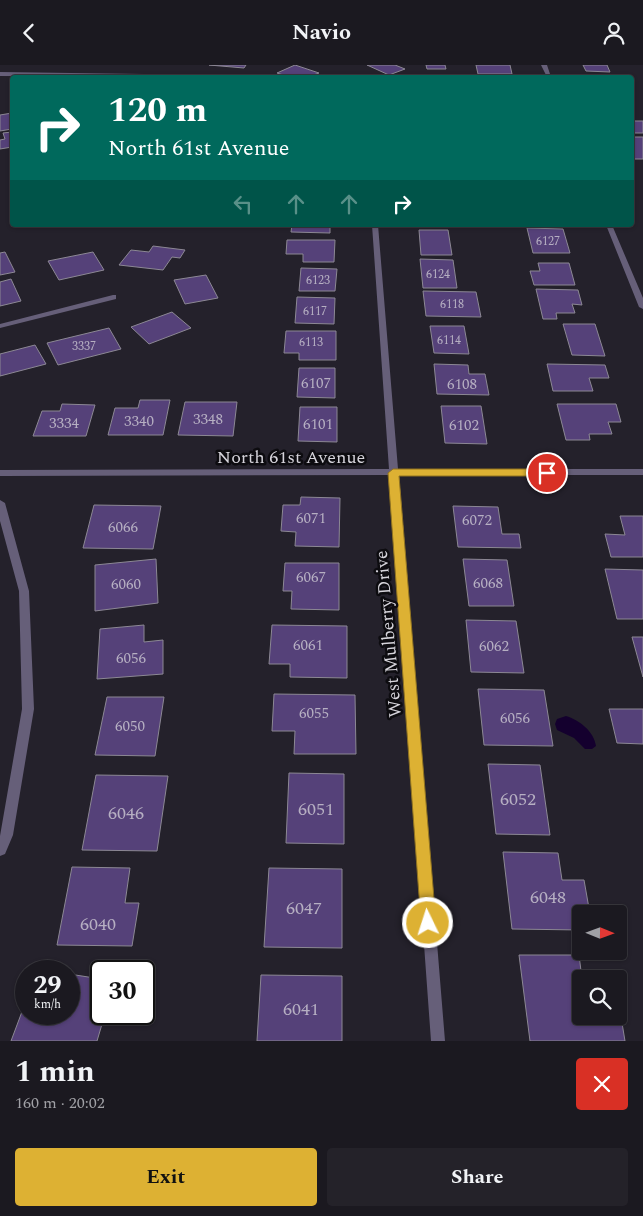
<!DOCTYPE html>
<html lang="en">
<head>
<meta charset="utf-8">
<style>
  :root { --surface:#1b1920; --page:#242229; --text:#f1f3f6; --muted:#a0a0a5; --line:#39383e; --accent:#ddb133 }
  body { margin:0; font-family:Spectral,serif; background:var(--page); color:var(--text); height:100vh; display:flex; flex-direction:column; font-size:19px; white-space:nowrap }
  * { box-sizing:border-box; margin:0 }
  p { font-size:16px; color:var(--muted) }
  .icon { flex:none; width:28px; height:28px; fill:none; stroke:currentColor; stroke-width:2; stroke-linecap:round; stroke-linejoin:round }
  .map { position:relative; height:976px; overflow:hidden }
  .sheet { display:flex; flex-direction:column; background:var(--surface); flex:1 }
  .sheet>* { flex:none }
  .top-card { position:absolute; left:10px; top:10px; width:624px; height:152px; border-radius:5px; box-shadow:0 1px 4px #0004,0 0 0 1px var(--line); background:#00695c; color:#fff; overflow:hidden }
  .needle { width:32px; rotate:91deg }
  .fabs { position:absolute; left:572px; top:840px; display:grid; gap:10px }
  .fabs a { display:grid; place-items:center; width:55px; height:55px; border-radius:5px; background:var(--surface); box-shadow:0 1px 4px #0004,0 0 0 1px var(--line); font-size:25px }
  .speed { position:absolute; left:15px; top:895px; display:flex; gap:10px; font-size:25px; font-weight:700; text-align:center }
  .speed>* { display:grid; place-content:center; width:65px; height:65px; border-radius:50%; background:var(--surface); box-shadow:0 1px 4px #0004,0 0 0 1px var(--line); line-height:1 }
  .speed small { font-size:12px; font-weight:400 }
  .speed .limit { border:2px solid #111; border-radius:8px; background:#fff; color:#111 }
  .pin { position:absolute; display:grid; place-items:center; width:42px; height:42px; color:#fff; margin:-21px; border:2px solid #fff; border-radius:50%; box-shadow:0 1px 5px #0007 }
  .me { position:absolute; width:55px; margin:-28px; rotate:356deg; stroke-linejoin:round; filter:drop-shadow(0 0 4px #0008) }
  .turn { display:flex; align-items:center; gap:18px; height:105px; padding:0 15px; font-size:22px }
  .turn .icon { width:65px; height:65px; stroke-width:2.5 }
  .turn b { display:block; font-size:35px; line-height:42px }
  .lanes { display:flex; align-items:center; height:48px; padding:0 15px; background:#0003; justify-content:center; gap:25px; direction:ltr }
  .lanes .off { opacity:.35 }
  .round { display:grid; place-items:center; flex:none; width:52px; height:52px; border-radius:5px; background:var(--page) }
  .overview { display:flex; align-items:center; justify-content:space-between; height:85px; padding:0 15px }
  h1 { font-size:30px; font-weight:700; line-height:38px }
  .cta { display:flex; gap:10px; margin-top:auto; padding:10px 15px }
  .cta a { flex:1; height:58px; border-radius:5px; background:var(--accent); color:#111; font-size:20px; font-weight:700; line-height:58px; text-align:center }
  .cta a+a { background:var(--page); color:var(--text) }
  header { display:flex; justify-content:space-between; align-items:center; height:65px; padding:0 15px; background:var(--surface); font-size:22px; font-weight:700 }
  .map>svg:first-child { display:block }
</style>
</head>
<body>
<header><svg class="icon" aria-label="back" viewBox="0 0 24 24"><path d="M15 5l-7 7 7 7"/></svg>Navio<svg class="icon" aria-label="person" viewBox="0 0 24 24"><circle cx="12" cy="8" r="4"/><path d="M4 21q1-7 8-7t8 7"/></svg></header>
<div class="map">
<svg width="643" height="976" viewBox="0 0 643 976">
  <rect width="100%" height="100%" fill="#24212b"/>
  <path fill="#14002e" d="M566,651C579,655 594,666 596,681L592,684H585L574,673L557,665L555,659L557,654Z"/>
  <path fill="#554179" stroke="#8c8894" d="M209,0H246L244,3Z
    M295,0L319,8L308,12H290L277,8Z
    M367,0H395L405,4L389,10Z
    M426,0H445L446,4H427Z
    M476,0H510L512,9H478Z
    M583,0H607L610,7L586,6Z
    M12,48V64L0,66V50Z
    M631,51L635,56H643V68H631Z
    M12,67V82L0,84V75L5,74L3,68Z
    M631,72H643V94H631Z
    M292,160H330V168L291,167Z
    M527,163L563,164L570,188H533Z
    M419,165H448L452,190H421Z
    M287,175H335L334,197H303V189H286Z
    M153,181L185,185L180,193L172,192L163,205L119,200L131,185L149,187Z
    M5,187L15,207L0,210V188Z
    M93,187L104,205L59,215L48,196Z
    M420,194L453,195L457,223H423Z
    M538,198H569L575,220H534L530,206H540Z
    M301,203L337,204L335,226H299Z
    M206,210L218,233L185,239L174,215Z
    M11,214L21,236L0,241V217Z
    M536,224L578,225L582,240L572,239L575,248H556L557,254H543Z
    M423,226L476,227L481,252L426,251Z
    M297,232L335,233L334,259L295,258Z
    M172,247L191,263L149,279L131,262Z
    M563,259H595L605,291L572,290Z
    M430,261H464L469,289L434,288Z
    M109,263L121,284L58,300L47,278Z
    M286,266H336V295H299V288H284Z
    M35,280L46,299L0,311V289Z
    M434,299L468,300L469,309H485L489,330L437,329Z
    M547,299L605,300L609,313H589L593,326H553Z
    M299,303H335V333L297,332Z
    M140,335H170L163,370H108L115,343H138Z
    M185,337H237L233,371L178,370Z
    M62,339L95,340L86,371H33L42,346H60Z
    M557,339H616L621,357H608L612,369H589L590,375H566Z
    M441,341H481L487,379L445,378Z
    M300,342H337V377L298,376Z
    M301,432L340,433L339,482L295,481L296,467L281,466L283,440H300Z
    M94,440L161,441L153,484L83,483Z
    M453,441L498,442L502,469H519L521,483L458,482Z
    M620,451H643V492H611L605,469L625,470Z
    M156,494L158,538L95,546V500Z
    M463,494L507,495L514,541H469Z
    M285,498H339V545L291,544L292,526H283Z
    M605,504L643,505V554H617Z
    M466,555L516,556L524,608L471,607Z
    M144,560V577L163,575V609L97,614L100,564Z
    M272,560L347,561V613L290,612V599H269Z
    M632,572H643V612Z
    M478,624L544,625L553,681L484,680Z
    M274,629L355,630L356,689H294L295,666H272Z
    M107,632H164L155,691L95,690Z
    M609,644H643V679L617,678Z
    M488,699L540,700L550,770L496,769Z
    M289,708L344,709V779L286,778Z
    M96,710L168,711L157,786L82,785Z
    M503,787L558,788L562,815H584L590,849H581V865L512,864Z
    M72,802L130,803L125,838H139L132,881L57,880Z
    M269,803L342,804V883L264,882Z
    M519,890H579L582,914L581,951H619V940L625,976H530Z
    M69,909L101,914V949H105L97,976H11L26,936V949H69Z
    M261,910L342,911V976H257Z"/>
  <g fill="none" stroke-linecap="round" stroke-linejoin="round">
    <path fill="#665f79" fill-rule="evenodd" d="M0,7L216,10L219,12L0,11Z
      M372,160H378L398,404H643V410H399L445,976H431L390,410L0,411V405L389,404Z
      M113,230H116V234L0,263V259Z
      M0,435L5,438L29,526L34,644L13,770L5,789L0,791V771L22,644L19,526L0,456Z"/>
    <path fill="#665f79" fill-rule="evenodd" d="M541,0H547L551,12H547Z
      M606,160H612L643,233V244L639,242Z"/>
  </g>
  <path fill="#ddb133" stroke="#907321" d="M393,404H547L552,408L547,411H399L436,858L434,864L428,866L423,864L421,858L388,408Z"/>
  <g text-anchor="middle" stroke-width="5" stroke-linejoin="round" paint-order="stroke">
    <g font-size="12" fill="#b6afc2">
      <text x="548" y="180">6127</text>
      <text x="438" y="213">6124</text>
      <text x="318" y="219">6123</text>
      <text x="452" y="243">6118</text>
      <text x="315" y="250">6117</text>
      <text x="449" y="279">6114</text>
      <text x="311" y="281">6113</text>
      <text x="84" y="285">3337</text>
    </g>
    <g font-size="15" fill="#b6afc2">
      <text x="316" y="323">6107</text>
      <text x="462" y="324">6108</text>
      <text x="208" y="359">3348</text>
      <text x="139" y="361">3340</text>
      <text x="64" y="363">3334</text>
      <text x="318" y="364">6101</text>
      <text x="464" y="365">6102</text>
      <text x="311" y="458">6071</text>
      <text x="477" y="460">6072</text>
      <text x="123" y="467">6066</text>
      <text x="311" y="517">6067</text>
      <text x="488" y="523">6068</text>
      <text x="126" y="524">6060</text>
      <text x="308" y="585">6061</text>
      <text x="494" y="586">6062</text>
      <text x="131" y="598">6056</text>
      <text x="314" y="653">6055</text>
      <text x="515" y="658">6056</text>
      <text x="130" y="666">6050</text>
    </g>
    <g font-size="18" fill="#d6d4db" stroke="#0d0c10">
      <text x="291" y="398">North 61st Avenue</text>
      <text transform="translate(388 569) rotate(-95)" y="6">West Mulberry Drive</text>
    </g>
    <g font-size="18" fill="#b6afc2">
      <text x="518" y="740">6052</text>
      <text x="316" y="750">6051</text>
      <text x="126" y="754">6046</text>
      <text x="548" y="838">6048</text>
      <text x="304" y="849">6047</text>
      <text x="98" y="865">6040</text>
      <text x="301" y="950">6041</text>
    </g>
  </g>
</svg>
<div class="fabs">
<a><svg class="needle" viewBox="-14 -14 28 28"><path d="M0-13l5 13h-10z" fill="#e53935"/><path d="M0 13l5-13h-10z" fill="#a0a0a5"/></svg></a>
<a><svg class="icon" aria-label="search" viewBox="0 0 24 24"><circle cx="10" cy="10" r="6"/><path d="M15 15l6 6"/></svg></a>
</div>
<div class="speed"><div>29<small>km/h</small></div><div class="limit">30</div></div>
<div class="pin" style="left:547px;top:408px;background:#d93025"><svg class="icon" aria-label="arrive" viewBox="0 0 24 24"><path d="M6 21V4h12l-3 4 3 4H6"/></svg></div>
<svg class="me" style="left:428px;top:858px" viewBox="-20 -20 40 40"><circle r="17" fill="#ddb133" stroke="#fff" stroke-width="3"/><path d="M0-11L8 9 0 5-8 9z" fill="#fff"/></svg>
<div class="top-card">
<div class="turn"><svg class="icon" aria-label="right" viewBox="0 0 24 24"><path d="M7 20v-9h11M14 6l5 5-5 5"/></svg><div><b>120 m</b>North 61st Avenue</div></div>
<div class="lanes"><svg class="icon off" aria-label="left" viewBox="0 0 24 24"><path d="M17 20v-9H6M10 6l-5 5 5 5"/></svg><svg class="icon off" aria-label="ahead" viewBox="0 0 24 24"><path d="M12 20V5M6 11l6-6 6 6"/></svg><svg class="icon off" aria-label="ahead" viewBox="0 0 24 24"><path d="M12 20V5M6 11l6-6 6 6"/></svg><svg class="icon" aria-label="right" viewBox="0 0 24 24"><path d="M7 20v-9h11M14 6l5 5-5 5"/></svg></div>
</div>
</div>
<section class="sheet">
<div class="overview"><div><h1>1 min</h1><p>160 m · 20:02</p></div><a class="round" style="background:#d93025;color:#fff"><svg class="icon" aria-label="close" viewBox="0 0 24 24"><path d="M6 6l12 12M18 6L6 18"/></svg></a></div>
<div class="cta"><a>Exit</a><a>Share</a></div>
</section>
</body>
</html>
